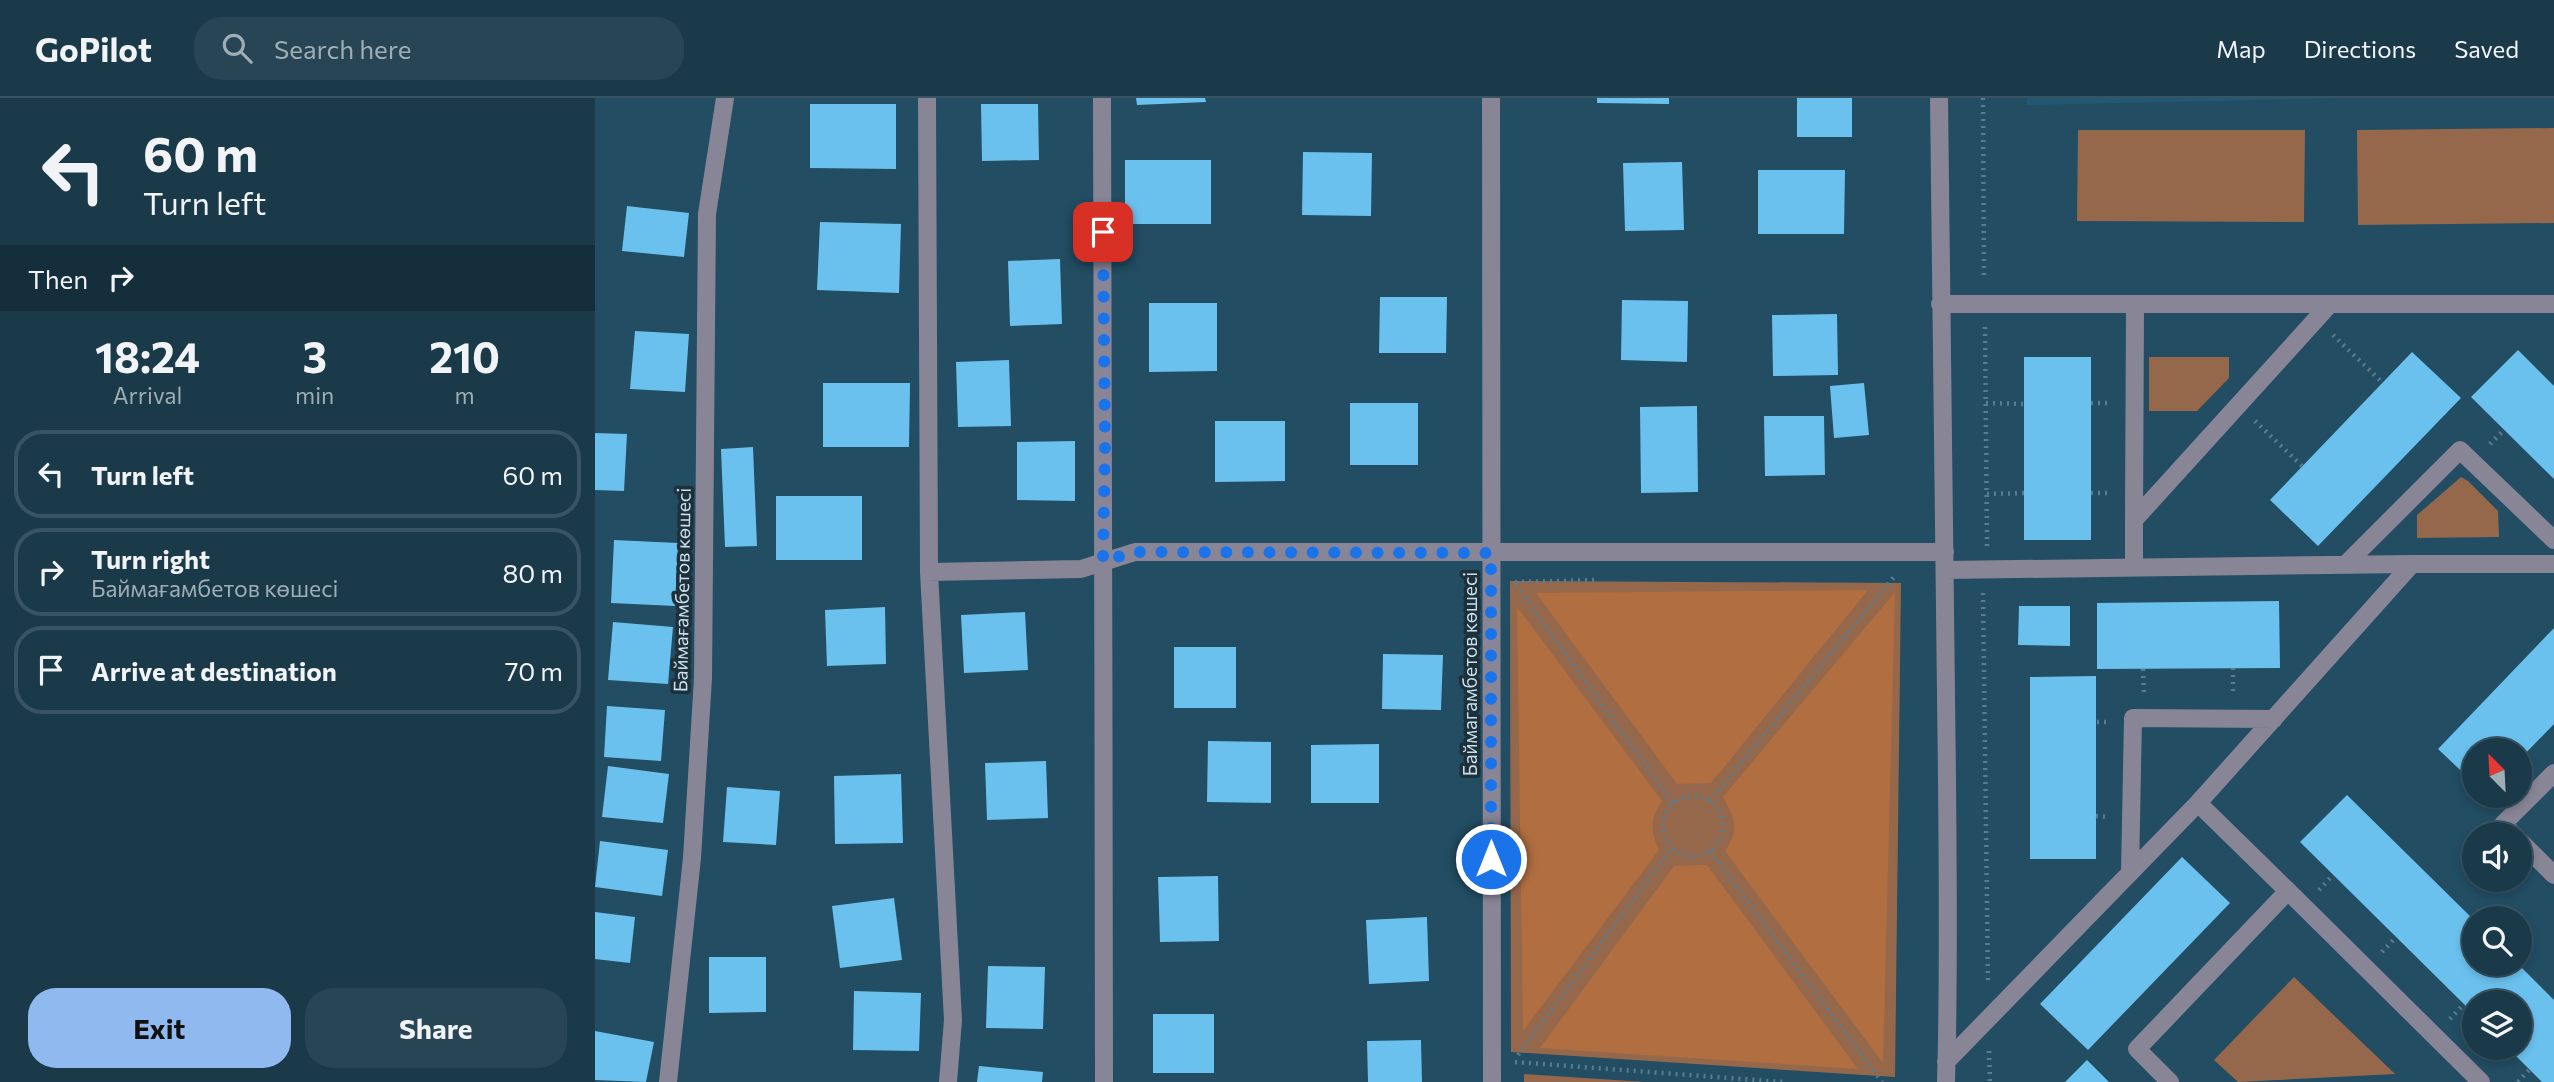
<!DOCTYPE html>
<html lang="en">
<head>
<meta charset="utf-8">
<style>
  :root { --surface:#1a3a4a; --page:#274554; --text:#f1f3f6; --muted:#9fadb5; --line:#385462; --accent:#90b9f0 }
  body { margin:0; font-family:Commissioner,sans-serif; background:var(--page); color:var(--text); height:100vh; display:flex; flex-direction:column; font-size:26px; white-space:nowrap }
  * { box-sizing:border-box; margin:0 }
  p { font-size:23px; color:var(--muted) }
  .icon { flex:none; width:38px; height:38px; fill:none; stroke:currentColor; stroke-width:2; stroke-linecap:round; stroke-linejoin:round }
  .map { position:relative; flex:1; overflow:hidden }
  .side { display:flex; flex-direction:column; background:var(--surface); width:595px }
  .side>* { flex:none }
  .top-card { background:#1a3a4a; color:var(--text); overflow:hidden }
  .needle { width:46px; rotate:336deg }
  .buttons { position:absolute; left:1867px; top:640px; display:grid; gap:14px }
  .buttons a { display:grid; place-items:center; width:70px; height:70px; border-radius:50%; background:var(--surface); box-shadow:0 4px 10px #0003,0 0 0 2px var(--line); font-size:35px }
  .pin { position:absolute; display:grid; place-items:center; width:60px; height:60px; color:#fff; margin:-30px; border-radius:14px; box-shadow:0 4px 10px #0006 }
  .me { position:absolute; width:77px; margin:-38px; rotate:0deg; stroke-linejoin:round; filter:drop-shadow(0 0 5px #0008) }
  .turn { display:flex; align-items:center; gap:24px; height:147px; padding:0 28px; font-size:32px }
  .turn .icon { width:91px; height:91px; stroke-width:2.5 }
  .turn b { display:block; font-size:49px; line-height:60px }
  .then { display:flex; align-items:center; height:66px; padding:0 28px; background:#0003; gap:14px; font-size:26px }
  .eta { display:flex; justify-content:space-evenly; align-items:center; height:119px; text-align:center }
  .eta b { font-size:42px; font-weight:700; line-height:49px }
  .cta { display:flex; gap:14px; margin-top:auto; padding:14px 28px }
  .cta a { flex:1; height:80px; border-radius:28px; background:var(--accent); color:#111; font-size:28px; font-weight:700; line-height:80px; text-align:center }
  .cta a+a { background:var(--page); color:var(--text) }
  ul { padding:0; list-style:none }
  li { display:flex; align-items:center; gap:21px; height:88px; margin:0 14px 10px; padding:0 14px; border:4px solid var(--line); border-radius:28px }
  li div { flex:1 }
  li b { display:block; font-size:26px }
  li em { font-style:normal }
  header { display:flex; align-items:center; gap:42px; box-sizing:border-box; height:98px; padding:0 35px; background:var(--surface); border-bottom:2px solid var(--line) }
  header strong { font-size:33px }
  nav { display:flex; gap:38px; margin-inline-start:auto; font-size:24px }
  .search { width:490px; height:63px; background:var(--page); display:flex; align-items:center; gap:18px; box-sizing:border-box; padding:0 24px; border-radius:28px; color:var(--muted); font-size:26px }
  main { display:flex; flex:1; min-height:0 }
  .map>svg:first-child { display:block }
</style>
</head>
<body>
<header>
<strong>GoPilot</strong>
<div class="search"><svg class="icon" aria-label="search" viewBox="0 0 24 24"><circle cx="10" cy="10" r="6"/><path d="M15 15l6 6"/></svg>Search here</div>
<nav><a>Map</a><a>Directions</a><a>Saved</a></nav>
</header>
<main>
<section class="side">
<div class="top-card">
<div class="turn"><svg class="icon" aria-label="left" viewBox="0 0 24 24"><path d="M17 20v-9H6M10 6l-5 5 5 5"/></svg><div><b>60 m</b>Turn left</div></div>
<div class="then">Then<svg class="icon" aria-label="right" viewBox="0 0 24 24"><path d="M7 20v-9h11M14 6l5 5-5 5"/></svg></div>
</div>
<div class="eta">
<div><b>18:24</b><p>Arrival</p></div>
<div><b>3</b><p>min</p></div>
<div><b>210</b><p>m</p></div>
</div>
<ul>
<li><svg class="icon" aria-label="left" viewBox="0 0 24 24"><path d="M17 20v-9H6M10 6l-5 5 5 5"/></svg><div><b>Turn left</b></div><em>60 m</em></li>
<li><svg class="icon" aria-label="right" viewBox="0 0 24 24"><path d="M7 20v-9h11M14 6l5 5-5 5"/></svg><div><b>Turn right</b><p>Баймағамбетов көшесі</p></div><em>80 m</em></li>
<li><svg class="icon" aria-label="arrive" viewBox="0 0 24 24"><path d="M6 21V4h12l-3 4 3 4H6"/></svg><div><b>Arrive at destination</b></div><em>70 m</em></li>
</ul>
<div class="cta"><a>Exit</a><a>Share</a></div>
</section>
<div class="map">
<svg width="1959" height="984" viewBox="0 0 1959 984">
  <rect width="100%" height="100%" fill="#224d63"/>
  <path fill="#235872" d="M1432,0H1753L1432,7Z"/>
  <path fill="#95684c" d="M1959,30V125L1763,127L1762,32Z
    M1483,32H1710L1709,124L1482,123Z
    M1554,259H1634V280L1602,313H1554Z
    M1866,379L1873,383L1903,413L1904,439L1822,440V417Z
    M915,483L1306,485L1300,979L916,954Z
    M1699,879L1800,976L1643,984L1619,962Z
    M929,976L1050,984H929Z"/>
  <path fill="#b16e40" d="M1273,492L1116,685L1082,686L941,495Z
    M1300,494L1288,965L1130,753C1145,730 1140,722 1128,699Z
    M922,509L1067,703C1055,720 1055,734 1064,752L928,933Z
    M1112,767L1263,971L945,950L1079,768Z"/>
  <path fill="#6bc1ee" d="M541,0H610L611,4L542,7Z
    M1002,0H1074V6L1002,5Z
    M1202,0H1257V39H1202Z
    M215,6H301V71L215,70Z
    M386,6H443L444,62L387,63Z
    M708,54L777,55L776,118L707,117Z
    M530,62H616V126H530Z
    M1087,64L1089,132L1030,133L1028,65Z
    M1163,72H1250L1249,136H1163Z
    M32,108L94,115L89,159L27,153Z
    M225,124L306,126L304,195L222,192Z
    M465,161L467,226L415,228L413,163Z
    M785,199H852L851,255H784Z
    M1027,202L1093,203L1092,264L1026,262Z
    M554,205H622V273L554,274Z
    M1242,216L1243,277L1178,278L1177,217Z
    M40,233L94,236L90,294L35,291Z
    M1923,252L1959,288V381L1876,299Z
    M1817,254L1866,300L1723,448L1675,402Z
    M1429,259H1496V442H1429Z
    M414,262L416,328L363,329L361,264Z
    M228,285H315L314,349H228Z
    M1269,285L1274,337L1239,340L1235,288Z
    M755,305H823V367H755Z
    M1102,308L1103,394L1046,395L1045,309Z
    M1169,318H1229L1230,377L1170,378Z
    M620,323H690V383L620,384Z
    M0,335L32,336L29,393L0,392Z
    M480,343V403L422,402V344Z
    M158,349L162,448L130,449L126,351Z
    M181,398H267V462H181Z
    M19,442L83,445L80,508L16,505Z
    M1684,503L1685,570L1502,571V505Z
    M1424,508H1475V548L1423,547Z
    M290,509L291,566L232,568L230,512Z
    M430,514L433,572L369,575L366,517Z
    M18,524L78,529L73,586L13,582Z
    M1959,530V626L1925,661V653H1880V686L1843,651Z
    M579,549H641V610H579Z
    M788,556L848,557L846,612L787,611Z
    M1501,578V761H1435V579Z
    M12,608L70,612L66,663L9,659Z
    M613,643L676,644V705L612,704Z
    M784,646V705H716V647Z
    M451,663L453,720L392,722L390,665Z
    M13,668L74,676L68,725L7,719Z
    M306,676L308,745L240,746L239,678Z
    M132,689L185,693L181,747L128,744Z
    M1752,697L1880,823V866H1923L1959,902V984H1947L1913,950H1925V905H1880V917L1705,744Z
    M5,743L73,752L67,798L0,789Z
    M1587,759L1635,805L1493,952L1445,906Z
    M623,778L624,843L565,844L563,779Z
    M299,800L307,862L245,870L237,808Z
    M0,814L40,819L35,865L0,861Z
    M832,819L834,883L774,886L771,822Z
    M114,859H171V914L114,915Z
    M393,868L450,869L448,931L391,930Z
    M259,893L326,895L324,953L258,952Z
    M558,916H619V975H558Z
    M0,933L59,944L51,984L0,982Z
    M826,942L827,984H773L772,943Z
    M1492,962L1514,984H1470Z
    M384,968L448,974L447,984H382Z"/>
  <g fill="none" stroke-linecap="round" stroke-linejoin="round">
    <path stroke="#597d90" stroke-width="4.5" stroke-dasharray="2 5" stroke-linecap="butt" d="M1388,0L1389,182
      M1390,229L1392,448
      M1738,237L1788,285
      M1391,305L1429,306
      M1496,305H1516
      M1660,323L1707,368
      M1895,346L1909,332
      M1496,395H1516
      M1392,396L1429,395
      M920,484L1002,482
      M921,487L1078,705
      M1388,495L1393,885
      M1638,570V597
      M1548,571L1549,598
      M1502,624H1515
      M1068 728a30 30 0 1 1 60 0a30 30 0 1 1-60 0Z
      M1115,703L1299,479
      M1501,718L1514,719
      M1115,753L1287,984
      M1724,792L1738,777
      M1787,854L1801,839
      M1855,921L1869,906
      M1394,953L1395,984
      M923,957L1077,750
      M920,964L1188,984
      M1923,984L1934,972"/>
    <path stroke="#888597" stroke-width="18" d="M332,0L334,474L358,922L353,984
      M507,0C509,328 508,656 509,984
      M896,0L897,984
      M1344,0C1345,228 1351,455 1352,682C1353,783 1354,883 1351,984
      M1345,206H1959
      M1539,422L1540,207
      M1750,467L1865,352L1959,442
      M1539,469V422L1735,206
      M1351,472L1817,466
      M334,474L486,471L540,454H1350
      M1919,737L1908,726L1959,675
      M1925,743L1959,777
      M1535,775L1538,620L1679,621
      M1693,793L1886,984
      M1351,964L1603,705
      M73,984L97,760L108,580L112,116L130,0
      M1575,984L1542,951L1693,793L1603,705L1817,466H1959"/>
  </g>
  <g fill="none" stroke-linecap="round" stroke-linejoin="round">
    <path stroke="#1a73e8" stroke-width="12" stroke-dasharray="0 21.6" d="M508,134L510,349L508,463L540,454L896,455V761"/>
  </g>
  <g text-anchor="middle" stroke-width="7" stroke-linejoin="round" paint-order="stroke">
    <g font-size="19" fill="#c9dfed" stroke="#1e303a">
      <text transform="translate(87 492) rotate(-89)" y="7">Баймағамбетов көшесі</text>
      <text transform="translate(875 576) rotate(-90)" y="7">Баймагамбетов көшесі</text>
    </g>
  </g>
</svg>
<div class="buttons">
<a><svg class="needle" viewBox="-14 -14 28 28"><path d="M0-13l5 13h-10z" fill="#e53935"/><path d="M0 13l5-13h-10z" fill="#9fadb5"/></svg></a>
<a><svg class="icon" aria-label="sound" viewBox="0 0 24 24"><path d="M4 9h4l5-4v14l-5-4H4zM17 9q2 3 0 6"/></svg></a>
<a><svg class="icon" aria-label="search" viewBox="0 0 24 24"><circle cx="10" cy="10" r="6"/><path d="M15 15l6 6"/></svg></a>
<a><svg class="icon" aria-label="layers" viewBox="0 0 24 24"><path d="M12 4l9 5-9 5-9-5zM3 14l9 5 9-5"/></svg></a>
</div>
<div class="pin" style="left:508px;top:134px;background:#d93025"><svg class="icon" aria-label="arrive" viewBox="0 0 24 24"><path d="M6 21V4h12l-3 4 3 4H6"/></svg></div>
<svg class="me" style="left:896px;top:761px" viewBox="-20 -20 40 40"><circle r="17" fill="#1a73e8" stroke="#fff" stroke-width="3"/><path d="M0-11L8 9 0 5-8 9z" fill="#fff"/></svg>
</div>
</main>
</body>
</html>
